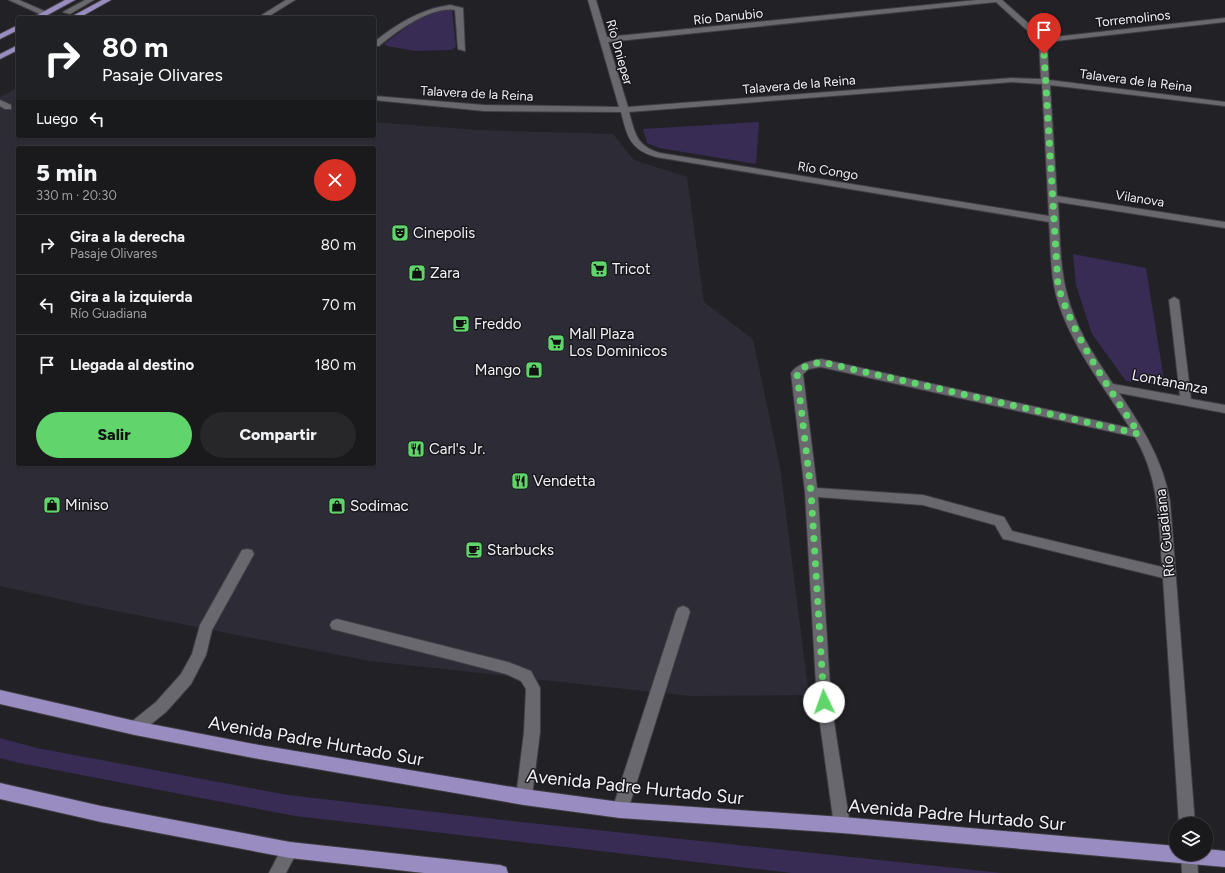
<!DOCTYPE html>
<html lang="es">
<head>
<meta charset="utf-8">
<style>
  :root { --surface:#1a191c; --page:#272629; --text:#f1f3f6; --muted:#9fa0a3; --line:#38383b; --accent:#60d56b }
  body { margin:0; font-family:Figtree,sans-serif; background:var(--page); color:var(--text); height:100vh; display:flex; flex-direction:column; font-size:15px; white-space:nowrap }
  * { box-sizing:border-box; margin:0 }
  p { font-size:13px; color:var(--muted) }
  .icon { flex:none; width:22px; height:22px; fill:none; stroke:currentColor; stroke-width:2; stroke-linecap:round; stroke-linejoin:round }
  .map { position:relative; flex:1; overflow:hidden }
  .drawer { position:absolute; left:16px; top:146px; width:360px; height:320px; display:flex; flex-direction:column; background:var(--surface); border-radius:4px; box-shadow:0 1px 3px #0004,0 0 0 1px var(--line) }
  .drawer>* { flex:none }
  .top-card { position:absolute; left:16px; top:16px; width:360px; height:122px; border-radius:4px; box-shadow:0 1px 3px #0004,0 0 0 1px var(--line); background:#202124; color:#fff; overflow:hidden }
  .fabs { position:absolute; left:1169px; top:817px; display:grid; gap:8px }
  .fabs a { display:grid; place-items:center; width:44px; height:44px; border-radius:50%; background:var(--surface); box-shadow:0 1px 3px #0004,0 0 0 1px var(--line); font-size:20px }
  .pin { position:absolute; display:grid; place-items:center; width:34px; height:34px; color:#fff; margin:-41px -17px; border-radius:50% 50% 50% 0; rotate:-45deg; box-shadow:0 0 4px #0007 }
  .pin .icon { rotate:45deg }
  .me { position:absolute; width:44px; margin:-22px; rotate:357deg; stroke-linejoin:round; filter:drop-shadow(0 0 3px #0008) }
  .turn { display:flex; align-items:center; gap:14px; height:84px; padding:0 20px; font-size:18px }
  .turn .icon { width:52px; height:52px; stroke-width:2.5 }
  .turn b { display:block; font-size:28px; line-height:34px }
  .then { display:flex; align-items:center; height:38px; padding:0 20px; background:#0003; gap:8px; font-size:15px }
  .round { display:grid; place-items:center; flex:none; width:42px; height:42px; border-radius:21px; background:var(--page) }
  .summary { display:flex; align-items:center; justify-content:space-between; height:68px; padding:0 20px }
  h1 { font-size:24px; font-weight:800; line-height:30px }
  .action { display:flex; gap:8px; margin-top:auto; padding:8px 20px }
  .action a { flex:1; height:46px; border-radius:24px; background:var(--accent); color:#111; font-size:16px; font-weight:800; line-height:46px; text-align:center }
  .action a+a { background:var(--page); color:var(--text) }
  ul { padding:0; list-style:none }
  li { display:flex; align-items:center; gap:12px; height:60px; padding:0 20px; border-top:1px solid var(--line) }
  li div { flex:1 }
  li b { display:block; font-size:15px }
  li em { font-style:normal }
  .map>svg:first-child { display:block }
</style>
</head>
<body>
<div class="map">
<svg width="1225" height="873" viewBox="0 0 1225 873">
  <rect width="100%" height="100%" fill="#222126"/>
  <path fill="#2d2b35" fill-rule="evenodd" d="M18,87V136H374V122L478,130L613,134L634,160L687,177L704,302L753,339L780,467L809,695L690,696L369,661L91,606L0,586V97ZM18,148H374V464H18Z"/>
  <path fill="#382c55" d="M442,6L448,7L452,11L456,47L451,50L415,51L387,46L384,44L433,7Z
    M759,122L756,164L659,148L647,143L643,129Z
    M1073,254L1146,268L1165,386L1126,381L1092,334L1076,285Z
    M0,738L37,748L288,795L521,822L1002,873H792L295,816L19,763L0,758Z"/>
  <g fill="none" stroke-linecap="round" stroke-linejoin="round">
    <g stroke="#3f3e42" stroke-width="2">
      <path id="minor" d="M9,0H19L49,13L42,15Z
        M85,0H94L70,14L63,12Z
        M286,0H295L266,18H257Z
        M588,0H596L607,37L977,0H1002L1045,38L1225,18V22L1047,42L1049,80L1225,102V106L1050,85L1057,196L1225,222V228L1058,202C1060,232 1059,264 1067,294C1075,327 1094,356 1113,384L1180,396L1169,300L1174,297L1179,300L1191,399L1225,405V413L1119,393C1142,427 1163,460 1170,501L1195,824H1179L1163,578L1008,540L1003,539L995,525L923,505L818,497L831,702L850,825L848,831L842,833L836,831L834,825L817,702L805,492L791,373C798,363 810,361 821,359L1130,428C1103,385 1070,345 1056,295C1050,272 1051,246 1049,222L656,157C630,150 627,136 621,112L484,111L374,100V96L484,105L619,107ZM996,2L1039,41L1041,79L1012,78L628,107L608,42ZM1012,82L1042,84L1049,216L660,153C636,146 635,133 629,112ZM821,367L1135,437C1159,478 1159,521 1162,567L1012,531L1004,517L923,495L817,488L803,374L809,369Z
        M450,5L463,8L465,51L458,49L455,10C431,6 397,31 379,46H374V42C397,24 421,9 450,5Z
        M0,100L11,105V109H5L0,106Z
        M247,549L252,550L254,554L212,630L206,655L191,684L166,712L140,733L135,735L130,733L127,728L130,723L156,702L181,674L192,654L200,625L242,550Z
        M683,606L688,608L690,612L628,810L626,816L620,818L614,816L612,810L676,612L678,608Z
        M337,619L508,662L531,671L540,688V732L532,797L530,802L524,805L518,802L516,797L524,732L526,689L521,681L506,674L332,629L330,625L332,621Z
        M290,842L296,844L298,850L286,873H269L284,844Z
        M1181,854H1197L1198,873H1182Z"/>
    </g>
    <g stroke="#3f3e42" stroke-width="2">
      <path id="major" d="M65,0H75L42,18H32Z
        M102,0H111L79,18H69Z
        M18,25V30L0,39V34Z
        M18,45V50L0,59V54Z
        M0,690L135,721L259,745L524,789L620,802L842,817L1176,846V854H1206V849L1225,851V867L842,833L620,818L524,805L259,759L135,735L0,704Z
        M0,783L101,806L290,842L500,865L506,867L508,873H424L290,858L101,822L0,799Z"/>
    </g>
    <use href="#minor" fill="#69686e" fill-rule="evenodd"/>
    <use href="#major" fill="#998cc0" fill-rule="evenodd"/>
  </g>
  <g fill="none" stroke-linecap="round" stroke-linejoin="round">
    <path stroke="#60d56b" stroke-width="7" stroke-dasharray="0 12.6" d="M824,702L811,492L797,373L806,366L821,362L1139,434C1108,386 1075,340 1058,286L1044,54"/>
  </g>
  <defs>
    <g id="theatre-square" transform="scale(0.9)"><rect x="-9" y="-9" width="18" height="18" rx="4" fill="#60d56b" stroke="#19181d"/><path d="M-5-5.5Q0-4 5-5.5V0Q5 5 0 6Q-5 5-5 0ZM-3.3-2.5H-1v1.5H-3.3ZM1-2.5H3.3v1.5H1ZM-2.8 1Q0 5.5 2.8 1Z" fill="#111"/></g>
    <g id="supermarket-square" transform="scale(0.9)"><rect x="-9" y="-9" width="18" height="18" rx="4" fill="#60d56b" stroke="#19181d"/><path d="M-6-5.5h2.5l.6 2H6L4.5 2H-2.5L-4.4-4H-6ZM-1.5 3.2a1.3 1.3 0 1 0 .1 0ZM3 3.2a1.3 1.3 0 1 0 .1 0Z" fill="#111"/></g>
    <g id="shop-square" transform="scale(0.9)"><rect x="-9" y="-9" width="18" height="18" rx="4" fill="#60d56b" stroke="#19181d"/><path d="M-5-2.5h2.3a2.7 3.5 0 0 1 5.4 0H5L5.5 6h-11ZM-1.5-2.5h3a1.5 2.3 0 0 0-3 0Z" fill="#111"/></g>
    <g id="cafe-square" transform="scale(0.9)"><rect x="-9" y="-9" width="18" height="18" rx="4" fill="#60d56b" stroke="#19181d"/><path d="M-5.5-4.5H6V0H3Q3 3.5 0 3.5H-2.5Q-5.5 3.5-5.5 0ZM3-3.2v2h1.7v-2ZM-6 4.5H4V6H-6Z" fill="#111"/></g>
    <g id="restaurant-square" transform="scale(0.9)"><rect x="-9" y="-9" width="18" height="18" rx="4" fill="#60d56b" stroke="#19181d"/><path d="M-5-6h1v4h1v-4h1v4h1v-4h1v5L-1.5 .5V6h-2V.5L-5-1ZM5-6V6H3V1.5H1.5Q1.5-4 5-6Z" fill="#111"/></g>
  </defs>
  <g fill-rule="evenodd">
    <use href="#theatre-square" x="400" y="233"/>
    <use href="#supermarket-square" x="599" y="269"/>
    <use href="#shop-square" x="417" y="273"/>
    <use href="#cafe-square" x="461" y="324"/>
    <use href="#supermarket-square" x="556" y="343"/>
    <use href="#shop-square" x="534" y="370"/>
    <use href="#restaurant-square" x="416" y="449"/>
    <use href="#restaurant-square" x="520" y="481"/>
    <use href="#shop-square" x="52" y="505"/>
    <use href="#shop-square" x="337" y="506"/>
    <use href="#cafe-square" x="474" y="550"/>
  </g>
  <g text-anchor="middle" stroke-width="3" stroke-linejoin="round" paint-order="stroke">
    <g font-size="13" fill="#f3f2f6" stroke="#19181d">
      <text transform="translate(728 16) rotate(-6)" y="5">Río Danubio</text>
      <text transform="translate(1133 18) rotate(-6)" y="5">Torremolinos</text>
      <text transform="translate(620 52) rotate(74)" y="5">Río Dnieper</text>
      <text transform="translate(1136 80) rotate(7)" y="5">Talavera de la Reina</text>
      <text transform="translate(799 84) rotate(-5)" y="5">Talavera de la Reina</text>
      <text transform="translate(477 93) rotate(3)" y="5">Talavera de la Reina</text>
      <text transform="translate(828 170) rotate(9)" y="5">Río Congo</text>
      <text transform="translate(1140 198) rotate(9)" y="5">Vilanova</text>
    </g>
    <g font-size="15" fill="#f3f2f6" stroke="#19181d" text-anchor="start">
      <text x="413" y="238">Cinepolis</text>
      <text x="612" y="274">Tricot</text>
      <text x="430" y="278">Zara</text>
      <text x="474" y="329">Freddo</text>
      <text x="569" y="339">Mall Plaza<tspan x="569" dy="17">Los Dominicos</tspan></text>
      <text x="521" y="375" text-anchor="end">Mango</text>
      <text x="429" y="454">Carl's Jr.</text>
      <text x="533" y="486">Vendetta</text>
      <text x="65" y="510">Miniso</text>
      <text x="350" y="511">Sodimac</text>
      <text x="487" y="555">Starbucks</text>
    </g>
    <g font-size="15" fill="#f3f2f6" stroke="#19181d">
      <text transform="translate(1170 382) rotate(11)" y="5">Lontananza</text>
      <text transform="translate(1165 533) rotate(-96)" y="5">Río Guadiana</text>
    </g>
    <g font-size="18" fill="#f3f2f6" stroke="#19181d">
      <text transform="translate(316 741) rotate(10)" y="6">Avenida Padre Hurtado Sur</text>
      <text transform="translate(635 787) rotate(6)" y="6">Avenida Padre Hurtado Sur</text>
      <text transform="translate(957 815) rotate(5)" y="6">Avenida Padre Hurtado Sur</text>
    </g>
  </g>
</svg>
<div class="fabs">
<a><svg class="icon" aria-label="layers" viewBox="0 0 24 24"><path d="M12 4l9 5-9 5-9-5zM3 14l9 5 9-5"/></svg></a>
</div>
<div class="pin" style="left:1044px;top:54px;background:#d93025"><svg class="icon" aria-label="arrive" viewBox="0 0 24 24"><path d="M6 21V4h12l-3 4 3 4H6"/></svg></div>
<svg class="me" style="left:824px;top:702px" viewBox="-20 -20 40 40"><circle r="19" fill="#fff"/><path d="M0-13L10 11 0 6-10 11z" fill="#60d56b"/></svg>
<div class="top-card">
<div class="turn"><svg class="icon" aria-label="right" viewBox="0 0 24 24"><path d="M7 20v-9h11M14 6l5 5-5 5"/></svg><div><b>80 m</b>Pasaje Olivares</div></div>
<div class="then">Luego<svg class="icon" aria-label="left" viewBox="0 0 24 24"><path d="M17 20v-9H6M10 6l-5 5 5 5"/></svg></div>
</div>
<section class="drawer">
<div class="summary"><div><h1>5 min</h1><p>330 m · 20:30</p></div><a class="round" style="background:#d93025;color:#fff"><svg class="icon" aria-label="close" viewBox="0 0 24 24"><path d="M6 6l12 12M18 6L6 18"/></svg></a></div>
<ul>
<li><svg class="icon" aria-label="right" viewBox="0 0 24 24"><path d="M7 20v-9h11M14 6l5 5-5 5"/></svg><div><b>Gira a la derecha</b><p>Pasaje Olivares</p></div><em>80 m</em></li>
<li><svg class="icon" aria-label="left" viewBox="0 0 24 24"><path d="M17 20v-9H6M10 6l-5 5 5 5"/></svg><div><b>Gira a la izquierda</b><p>Río Guadiana</p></div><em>70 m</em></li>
<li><svg class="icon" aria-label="arrive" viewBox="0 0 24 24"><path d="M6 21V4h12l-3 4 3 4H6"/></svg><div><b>Llegada al destino</b></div><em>180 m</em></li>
</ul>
<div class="action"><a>Salir</a><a>Compartir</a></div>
</section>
</div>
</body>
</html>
